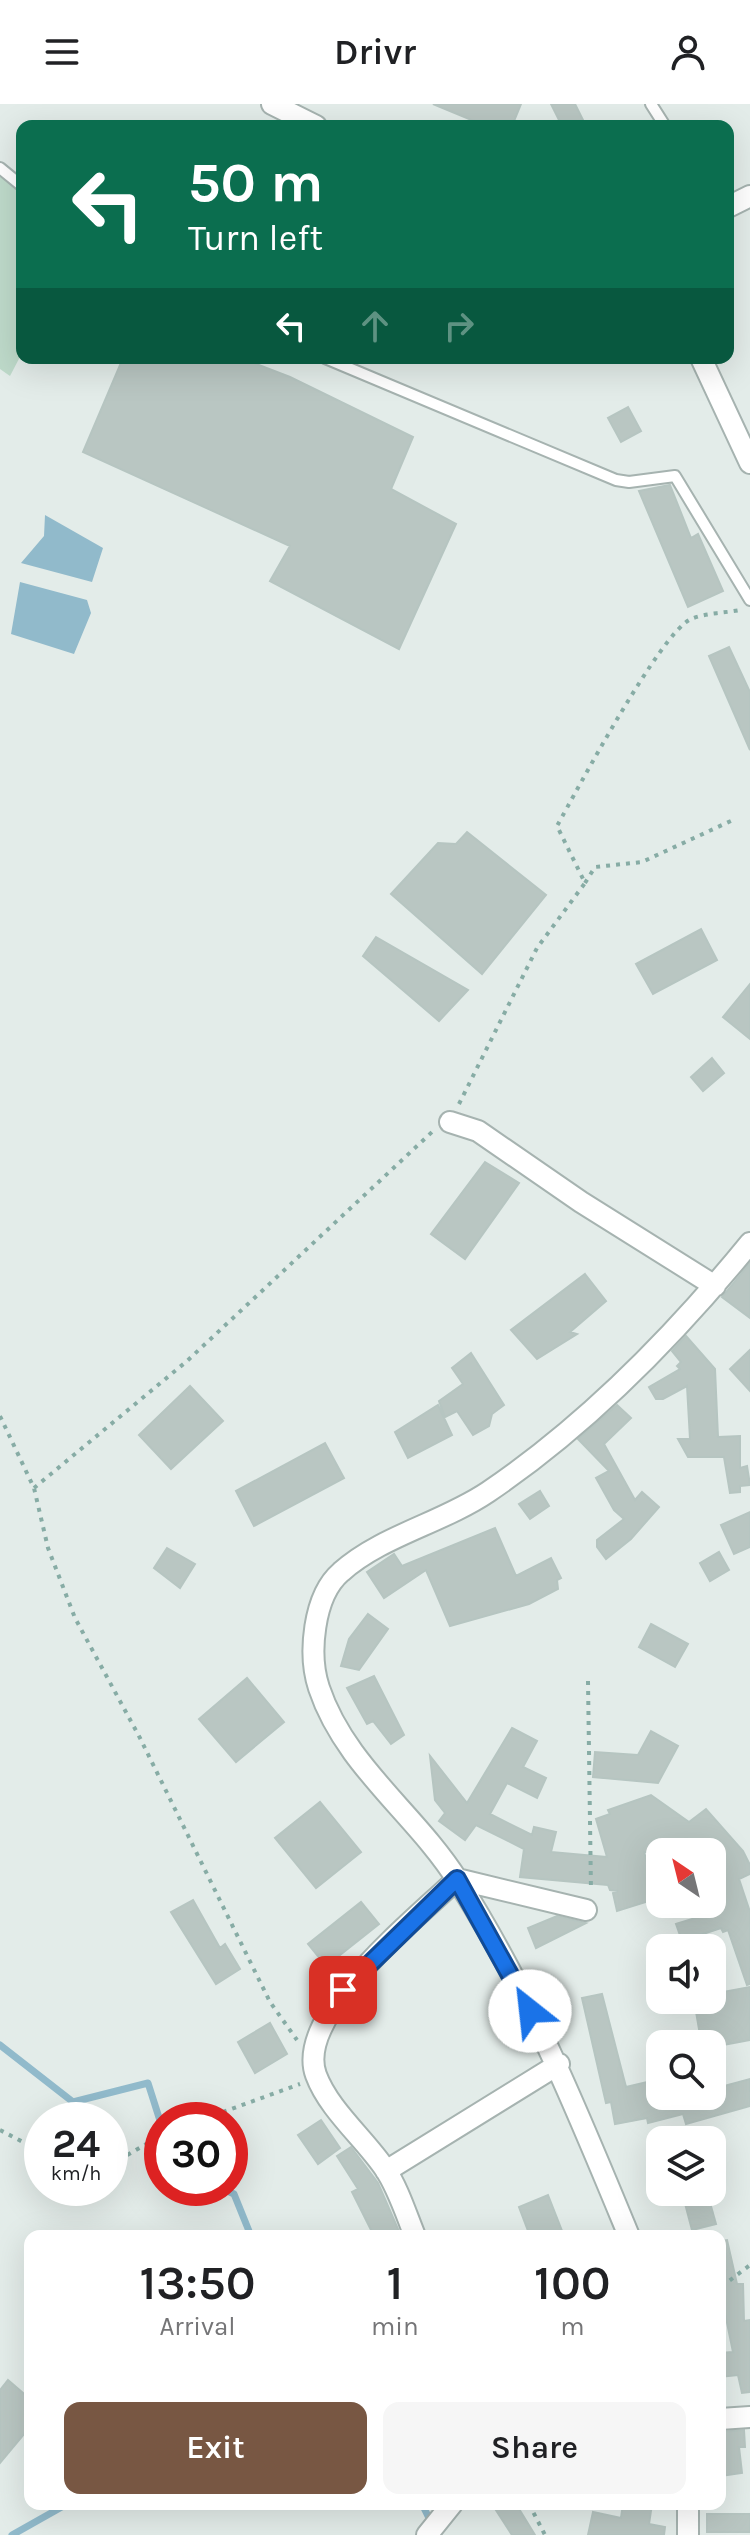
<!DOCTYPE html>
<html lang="en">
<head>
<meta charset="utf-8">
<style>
  :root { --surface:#fff; --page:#f6f6f6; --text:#202124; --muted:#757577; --accent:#785743 }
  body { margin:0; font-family:Karla,sans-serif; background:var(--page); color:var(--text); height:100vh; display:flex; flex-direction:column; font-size:30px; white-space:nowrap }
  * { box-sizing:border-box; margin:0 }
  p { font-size:26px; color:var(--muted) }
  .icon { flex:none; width:44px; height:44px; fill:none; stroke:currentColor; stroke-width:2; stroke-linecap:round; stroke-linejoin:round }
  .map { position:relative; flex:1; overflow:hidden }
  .details { position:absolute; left:24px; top:2126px; width:702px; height:280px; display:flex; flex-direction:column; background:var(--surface); border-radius:16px; box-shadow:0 8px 32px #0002 }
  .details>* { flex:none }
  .guide { position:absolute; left:16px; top:16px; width:718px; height:244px; border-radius:16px; box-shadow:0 8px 32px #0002; background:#0b6e4f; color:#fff; overflow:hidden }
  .needle { width:52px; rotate:325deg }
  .buttons { position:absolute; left:646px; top:1734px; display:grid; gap:16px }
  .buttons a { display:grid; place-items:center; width:80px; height:80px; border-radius:16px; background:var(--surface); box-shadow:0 8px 32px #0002; font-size:40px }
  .speed { position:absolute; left:24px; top:1998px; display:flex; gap:16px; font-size:40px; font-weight:700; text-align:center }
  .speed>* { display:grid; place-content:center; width:104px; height:104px; border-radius:50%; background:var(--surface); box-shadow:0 8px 32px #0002; line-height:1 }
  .speed small { font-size:20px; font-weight:400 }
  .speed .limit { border:12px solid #d22; background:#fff; color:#111 }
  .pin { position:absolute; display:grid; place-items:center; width:68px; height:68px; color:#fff; margin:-34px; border-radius:16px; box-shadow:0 4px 12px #0006 }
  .me { position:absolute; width:88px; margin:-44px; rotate:331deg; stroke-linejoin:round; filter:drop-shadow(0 0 6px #0008) }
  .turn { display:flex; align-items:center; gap:28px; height:168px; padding:0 40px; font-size:36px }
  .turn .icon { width:104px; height:104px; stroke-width:2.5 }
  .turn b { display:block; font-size:56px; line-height:68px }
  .lanes { display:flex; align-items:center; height:76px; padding:0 40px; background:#0003; justify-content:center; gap:40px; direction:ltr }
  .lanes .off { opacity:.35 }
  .eta { display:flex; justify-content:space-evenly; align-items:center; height:136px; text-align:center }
  .eta b { font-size:48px; font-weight:600; line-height:56px }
  .action { display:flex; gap:16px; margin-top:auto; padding:16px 40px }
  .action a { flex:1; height:92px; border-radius:16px; background:var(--accent); color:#fff; font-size:32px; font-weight:600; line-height:92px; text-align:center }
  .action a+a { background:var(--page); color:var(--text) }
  header { display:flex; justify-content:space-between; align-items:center; height:104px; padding:0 40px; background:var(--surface); font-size:36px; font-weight:600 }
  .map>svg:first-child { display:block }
</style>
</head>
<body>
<header><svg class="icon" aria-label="menu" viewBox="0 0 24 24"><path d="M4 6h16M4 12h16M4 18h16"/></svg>Drivr<svg class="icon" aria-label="person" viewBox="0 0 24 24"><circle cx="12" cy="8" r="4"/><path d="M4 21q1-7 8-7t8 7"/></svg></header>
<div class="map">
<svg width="750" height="2431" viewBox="0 0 750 2431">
  <rect width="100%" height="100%" fill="#e3ece9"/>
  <path fill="#bedaca" d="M0,70L22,85V249L10,272L0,265Z"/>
  <path fill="#91bacb" d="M45,411L103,444L92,478L21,459L44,432Z
    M20,478L87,496L91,509L74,550L11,530Z"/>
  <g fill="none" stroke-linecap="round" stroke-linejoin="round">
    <path stroke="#91bacb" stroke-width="7" d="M0,1941L73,1998L148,1979L162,2023
      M221,2084L234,2090L251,2132
      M422,2400L432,2420
      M12,2431L67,2400"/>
  </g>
  <path fill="#b9c6c2" stroke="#b6c5c1" stroke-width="2" d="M433,0H521L512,22H486Z
    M551,0H575L586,22H562Z
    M123,254H241L290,273L413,333L391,385L456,420L399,545L270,477L290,442L83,348Z
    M628,303L641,327L621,338L608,314Z
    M670,381L691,434L698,430L723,487L688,503L639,387Z
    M729,543L750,588V646L709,552Z
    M467,728L546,791L482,870L391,790L438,739L456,740Z
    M701,825L717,856L653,890L636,860Z
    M376,833L468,886L439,917L363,852Z
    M750,880V935L723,913Z
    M712,954L724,969L703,987L691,973Z
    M485,1058L519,1079L465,1155L431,1130Z
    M750,1159V1214L722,1193Z
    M585,1170L606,1197L570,1228L577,1230L537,1255L511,1226Z
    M686,1232L715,1265L718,1333L740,1332V1364L747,1362L750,1381L740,1382V1388L730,1389L724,1353H688L678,1335H690L687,1282L663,1295H656L649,1283L680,1265L677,1262L681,1258L672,1247Z
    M750,1246V1287L730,1265Z
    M471,1249L504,1301L492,1310L489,1322L473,1331L457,1307L445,1313L439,1297L463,1280L452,1264Z
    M190,1282L223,1317L171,1365L139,1331Z
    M438,1301L452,1331L408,1354L395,1328Z
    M617,1301L631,1314L604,1340L635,1396L642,1388L659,1403L631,1435L606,1455L597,1443V1436L624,1415L614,1406L596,1374L609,1367L578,1335Z
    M325,1339L344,1374L254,1422L236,1387Z
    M540,1387L549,1402L530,1415L519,1400Z
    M750,1408V1443L734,1450L721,1421Z
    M495,1424L516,1472L551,1454L561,1474L557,1476L558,1485L529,1500L450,1522L426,1466L384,1494L367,1468L394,1450L402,1462Z
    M167,1444L195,1460L180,1484L154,1464Z
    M719,1448L729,1466L710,1477L700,1459Z
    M368,1510L388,1525L359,1566L341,1562L349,1535Z
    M651,1520L688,1540L675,1563L639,1543Z
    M374,1572L404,1631L391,1640L373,1617L367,1620L347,1584Z
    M247,1574L284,1618L236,1658L199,1615Z
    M512,1624L537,1637L523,1663L546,1674L537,1694L507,1679L490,1710L532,1731L534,1723L556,1728L551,1748L607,1753L596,1715L610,1710L608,1706L651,1691L689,1718L706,1705L743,1747L750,1761V1770L739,1775L750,1808V1880L747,1881L728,1826L723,1828L721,1824L682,1837L676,1820L712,1809V1748H644L658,1794L617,1807L613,1789L618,1787L610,1786L608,1781L520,1773L524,1745L476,1721L465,1736L439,1717L445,1709L435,1696L430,1652L467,1699Z
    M651,1627L678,1642L658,1679L593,1673L595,1648L638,1651Z
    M320,1698L361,1748L316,1784L275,1734Z
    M193,1796L220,1844L225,1840L240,1865L216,1880L171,1808Z
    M361,1798L379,1820L326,1862L308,1840Z
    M557,1812L586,1819L536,1844L528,1824Z
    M750,1883V1936L712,1943L707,1929L700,1931L694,1896H712V1890Z
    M602,1890L626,1983L660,1975V1992H720L717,1984L750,1975V2002L686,2020L683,2010L648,2019L647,2014L615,2020L611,1998L606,1999L582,1894Z
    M270,1919L287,1950L255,1969L238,1938Z
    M321,2016L340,2044L318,2060L298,2031Z
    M351,2043L378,2079L401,2132H374L352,2088L358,2085L337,2052Z
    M682,2088H707L716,2120L692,2126Z
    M548,2091L564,2132H530L519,2103Z
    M727,2136L737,2180H743L744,2217L750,2216V2288L742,2289L738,2271L720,2273V2249L733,2248L725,2209L720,2210V2137Z
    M8,2276L30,2295V2323L0,2359V2286Z
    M744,2326L745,2343H739L742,2369L720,2372V2328Z
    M492,2400H516L535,2431H512Z
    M623,2400H652L649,2420L665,2423L664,2431H588L593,2408L621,2414Z
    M707,2410H750V2428H707Z"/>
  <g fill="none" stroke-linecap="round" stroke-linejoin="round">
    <g stroke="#a6b3b0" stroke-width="14">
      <path id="lane" d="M651,0L665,22
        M0,64L22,82
        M325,254L616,376L629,378L675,372L750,496"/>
    </g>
    <g stroke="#a6b3b0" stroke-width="24">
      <path id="street" d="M272,0L316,22
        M728,103L750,92
        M701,254L750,359
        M450,1018L478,1027L581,1098L715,1182
        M457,1775L586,1806
        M386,2067L559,1960
        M415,2132C406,2110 398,2084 385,2065C364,2034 329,2006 316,1971C294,1911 417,1814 457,1775
        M629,2132C579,2011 529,1888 458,1777C416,1710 345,1662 319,1584C308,1551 313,1492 341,1468C381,1432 442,1419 488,1388C587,1321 675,1231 750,1139
        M720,2315L750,2313
        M688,2400V2431
        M427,2431L452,2400"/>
    </g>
    <path stroke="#87aca5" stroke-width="4" stroke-dasharray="4 6" stroke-linecap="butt" d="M585,779L595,763L642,758L733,716
      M459,1000L537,844L585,779L557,722C577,686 661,528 691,515C705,509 725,509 740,506
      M0,1312L34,1384L48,1444L75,1514L140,1634L270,1898L297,1936
      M34,1384L187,1257L432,1028
      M588,1577L591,1787
      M195,2016L213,2007L223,2008L300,1980
      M0,2026L42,2048
      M110,2061L153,2036L162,2035
      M720,2178L729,2177L750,2161
      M529,2400L545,2431"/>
    <use href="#lane" stroke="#fff" stroke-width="10"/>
    <use href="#street" stroke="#fff" stroke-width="20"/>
  </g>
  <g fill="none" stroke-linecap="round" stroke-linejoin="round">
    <g stroke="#114b97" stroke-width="20">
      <path id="route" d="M343,1886L457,1775L530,1907"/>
    </g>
    <use href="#route" stroke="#1a73e8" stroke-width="14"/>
  </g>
</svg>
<div class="buttons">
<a><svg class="needle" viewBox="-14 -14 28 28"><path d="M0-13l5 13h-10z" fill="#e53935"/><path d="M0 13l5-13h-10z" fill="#757577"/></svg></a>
<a><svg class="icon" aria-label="sound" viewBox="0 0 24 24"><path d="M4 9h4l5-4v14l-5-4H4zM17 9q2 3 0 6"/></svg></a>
<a><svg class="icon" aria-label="search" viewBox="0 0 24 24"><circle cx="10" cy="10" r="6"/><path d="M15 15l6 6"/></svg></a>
<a><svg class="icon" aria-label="layers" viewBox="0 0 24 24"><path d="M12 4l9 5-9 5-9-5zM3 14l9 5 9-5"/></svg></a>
</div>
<div class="speed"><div>24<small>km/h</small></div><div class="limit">30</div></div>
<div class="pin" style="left:343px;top:1886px;background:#d93025"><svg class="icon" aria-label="arrive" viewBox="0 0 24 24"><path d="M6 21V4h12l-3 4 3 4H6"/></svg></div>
<svg class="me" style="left:530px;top:1907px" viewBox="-20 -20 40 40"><circle r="19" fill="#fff"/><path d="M0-13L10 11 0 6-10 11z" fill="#1a73e8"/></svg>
<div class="guide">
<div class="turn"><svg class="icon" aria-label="left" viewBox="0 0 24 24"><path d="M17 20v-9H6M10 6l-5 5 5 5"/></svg><div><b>50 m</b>Turn left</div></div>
<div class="lanes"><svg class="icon" aria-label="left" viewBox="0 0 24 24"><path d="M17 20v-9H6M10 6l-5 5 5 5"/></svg><svg class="icon off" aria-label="ahead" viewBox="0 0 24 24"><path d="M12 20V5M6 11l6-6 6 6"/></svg><svg class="icon off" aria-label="right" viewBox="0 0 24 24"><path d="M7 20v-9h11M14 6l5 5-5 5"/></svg></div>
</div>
<section class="details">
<div class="eta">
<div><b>13:50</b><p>Arrival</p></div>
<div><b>1</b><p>min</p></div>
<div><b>100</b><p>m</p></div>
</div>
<div class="action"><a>Exit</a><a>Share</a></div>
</section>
</div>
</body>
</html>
